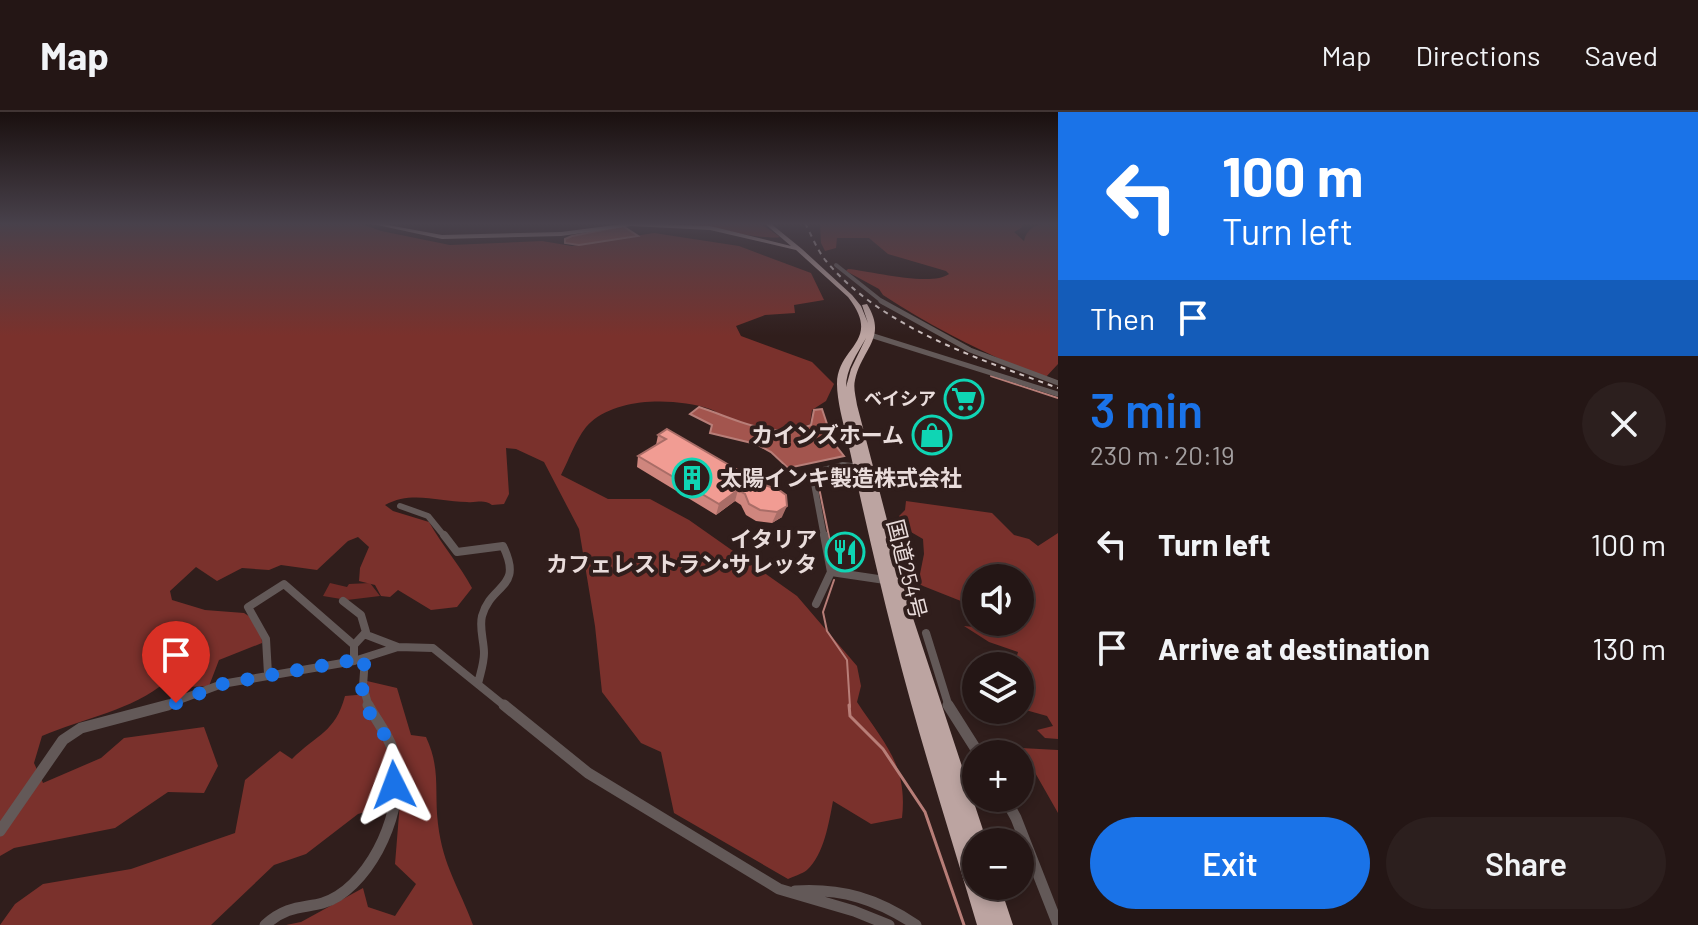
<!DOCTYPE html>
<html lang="en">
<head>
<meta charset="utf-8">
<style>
  :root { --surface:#241615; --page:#2c1f1e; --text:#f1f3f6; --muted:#a39fa0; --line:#413534; --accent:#1a73e8 }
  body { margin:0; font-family:Barlow,"Noto Sans JP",sans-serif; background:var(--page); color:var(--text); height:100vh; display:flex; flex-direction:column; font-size:30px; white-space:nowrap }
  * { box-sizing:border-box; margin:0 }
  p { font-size:26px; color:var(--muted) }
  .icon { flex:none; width:44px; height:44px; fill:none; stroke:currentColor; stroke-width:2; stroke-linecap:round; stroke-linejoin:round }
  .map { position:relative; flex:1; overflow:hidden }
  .details { display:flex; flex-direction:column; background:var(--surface); width:640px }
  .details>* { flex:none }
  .guide { background:#1a73e8; color:#fff; overflow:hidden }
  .buttons { position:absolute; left:962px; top:452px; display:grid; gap:16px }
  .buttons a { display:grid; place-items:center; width:72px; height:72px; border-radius:50%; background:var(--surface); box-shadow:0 4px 12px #0003,0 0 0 2px var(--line); font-size:40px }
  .pin { position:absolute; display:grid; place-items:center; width:68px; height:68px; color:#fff; margin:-82px -34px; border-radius:50% 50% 50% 0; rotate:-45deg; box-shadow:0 0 8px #0007 }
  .pin .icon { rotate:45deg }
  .me { position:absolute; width:88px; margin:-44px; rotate:357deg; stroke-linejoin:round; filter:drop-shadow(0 0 6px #0008) }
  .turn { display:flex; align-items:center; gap:28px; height:168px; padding:0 32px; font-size:36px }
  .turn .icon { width:104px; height:104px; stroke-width:2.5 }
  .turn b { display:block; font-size:56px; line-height:68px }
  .then { display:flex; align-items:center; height:76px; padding:0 32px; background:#0003; gap:16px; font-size:30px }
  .round { display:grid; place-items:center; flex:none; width:84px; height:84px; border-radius:42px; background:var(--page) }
  .overview { display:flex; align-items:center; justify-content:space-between; height:136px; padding:0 32px }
  h1 { font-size:48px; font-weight:600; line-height:60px; color:var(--accent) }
  .primary-button { display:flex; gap:16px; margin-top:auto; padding:16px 32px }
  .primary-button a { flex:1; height:92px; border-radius:48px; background:var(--accent); color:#fff; font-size:32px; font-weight:600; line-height:92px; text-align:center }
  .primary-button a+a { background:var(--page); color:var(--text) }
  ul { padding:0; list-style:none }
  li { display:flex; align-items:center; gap:24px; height:104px; padding:0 32px }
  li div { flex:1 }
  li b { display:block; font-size:30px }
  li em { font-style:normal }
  header { display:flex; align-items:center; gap:48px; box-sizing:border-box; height:112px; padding:0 40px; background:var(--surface); border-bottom:2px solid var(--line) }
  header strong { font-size:38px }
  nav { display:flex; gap:44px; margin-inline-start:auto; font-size:28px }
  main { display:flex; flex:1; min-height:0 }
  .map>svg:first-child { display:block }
</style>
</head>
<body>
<header>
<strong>Map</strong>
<nav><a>Map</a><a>Directions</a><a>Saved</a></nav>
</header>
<main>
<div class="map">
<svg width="1058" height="813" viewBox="0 0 1058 813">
  <rect width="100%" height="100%" fill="#301e1c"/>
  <path fill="#6e2b27" d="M330,471L347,475L349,472L370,471L380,484L347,488L323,484Z"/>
  <path fill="#7a312c" d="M0,111H359L381,119L450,133L542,129L572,134L654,121L739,134L811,161L824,188L794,193L795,201L765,203L736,214L741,224L812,250L834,272L826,289L812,298L810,312C786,322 749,317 726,306C720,303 716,299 710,297C675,286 620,285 591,310C578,321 569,348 561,363L608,387H650L689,408L797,484L857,554L861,574L857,590C884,631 908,653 902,706L871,712L833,689C829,710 824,743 807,758C802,762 794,764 788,767L674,701L661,640L641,631L602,580L595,514L579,417L544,350L516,337L506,336L509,382L504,392L492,393C484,387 477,391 467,390C439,390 412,378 385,393L393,399L429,410C442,433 459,452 472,476L457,495L431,498L398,478L390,485L381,484L375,473L359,469L360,456L369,435L358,425L348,429L317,458L281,453L269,458L242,456L217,469L196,455L170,479L172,488L205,498L244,501L261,512L262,531L219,548L209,574L187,575L167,569C131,599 84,606 42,624L34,651L43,671L101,646L124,626L204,615L218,654L204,681L168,680L115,716L14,736L0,744Z
    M668,111H760L780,125C769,129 689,112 668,111Z
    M820,111H1024L1021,116L1014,120L1024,129C1028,112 1043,111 1058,111V252L1045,266C987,243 935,217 883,183L879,177L846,159L848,157C871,159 931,175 949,162L946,159L888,142L869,126H837L836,136L825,139L821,131Z
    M906,389L992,401L1014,423L1029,427L1038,434L1058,421V627L1045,626L1037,618L1053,614L1047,604L1022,597L1020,554H1014L1018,540L989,530L964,514L984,516V510H1020V466H976V495L918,472L924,442L923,427L904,416L899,404L905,398Z
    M367,569L397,576L411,623L426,625C441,657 434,679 438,712C443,754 459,775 473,813H286L301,810L363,776L368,795L395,804L416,772L395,752L400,690L358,702L306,742L274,753L211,813H0L15,792L43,772L131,757L235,721L245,668L280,639L292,647C317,622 335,621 345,584L368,582Z
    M1021,636L1058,638V701Z"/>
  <path fill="#a3554e" stroke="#b87e78" stroke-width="2" d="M623,114L638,124L579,133L565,131V127L572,124Z
    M699,295C734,306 773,329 811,313L814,298L822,297L833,330L844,344L788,356L771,340L756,332L710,321L712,313L690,302Z"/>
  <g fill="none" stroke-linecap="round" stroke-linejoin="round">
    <path stroke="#b87e78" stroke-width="2" d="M991,264L1058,286
      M817,366L835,454
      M834,468L823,500L827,519L847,548L850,595"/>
    <path stroke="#b87e78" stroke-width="3" d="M849,593L850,604L883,637L925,700L964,813"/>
    <path stroke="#635958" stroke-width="4" d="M836,153L884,191"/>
    <path stroke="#635958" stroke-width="5" d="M881,189L970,238L1058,271
      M867,222L1058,282"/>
    <path stroke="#635958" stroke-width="6" d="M400,394L428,404L445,425
      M824,425L812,361L843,353L860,355"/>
    <path stroke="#635958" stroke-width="8" d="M444,423L457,440L503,434C524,477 491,471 482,504C479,516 484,529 484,541C484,552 480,562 478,572
      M831,460L885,468
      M343,489L361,503L366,520L354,533
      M816,492L831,460L824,423
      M926,521L949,595
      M364,522L398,535
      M365,546L363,574L369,595
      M268,562L266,527L248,495L284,472L354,533V549
      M160,595L222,572L354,549L398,535L433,536L506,595"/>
    <path stroke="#635958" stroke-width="11" d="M504,593L588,661L779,777L854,799L889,813
      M948,593L979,642
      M1005,686L1016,706L1058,813
      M0,719L63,628L81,616L168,593
      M795,779C842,776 877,787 916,813
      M265,813C294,787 313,800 338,784C380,757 409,684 392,636C387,621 376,608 368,593"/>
    <path fill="#bca4a1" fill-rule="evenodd" d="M368,111H377L442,123L561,120L630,111L710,114L791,134L764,111H770L802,137L852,183L861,194L868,211L862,193L867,192C888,226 862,236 855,268C853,276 856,285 857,293L911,500L987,730H976V738L971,734L976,750V774H1000L1013,813H977C949,718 918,623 894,527C877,461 862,393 847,326C843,311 837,288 837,272C837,234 883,230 848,185L796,138L710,118L631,114L561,124L442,127ZM866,226L851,257L846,275C846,257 857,242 866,226Z"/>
    <path stroke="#cdc0bf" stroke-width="2" stroke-dasharray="5 5" stroke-linecap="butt" d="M805,111C812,124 817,138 826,149C882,216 979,247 1058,276"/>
  </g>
  <path fill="#cf867e" d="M658,323L762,372L782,405L772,411L756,409L746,403L741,393L735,389L716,403L637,355L638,344L656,333Z
    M841,426L858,440L854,447L839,445L837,434Z"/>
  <path fill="#a96d67" d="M738,378L735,389L716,403L719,392Z
    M787,394L782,405L772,411L777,400Z"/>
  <path fill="#f19c93" stroke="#a96d67" stroke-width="2" d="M667,317L762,372L779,378L786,383L787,394L777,400L760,398L749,392L745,382L738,378L719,392L638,344L666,327L658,323Z
    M841,426L856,429L858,440L843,438Z"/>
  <linearGradient id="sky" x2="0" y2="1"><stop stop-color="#1a100f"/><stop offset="0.5" stop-color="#48414b"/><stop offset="1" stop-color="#48414b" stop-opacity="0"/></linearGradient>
  <rect width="1058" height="224" fill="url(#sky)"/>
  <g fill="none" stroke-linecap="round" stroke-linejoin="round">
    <path stroke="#1a73e8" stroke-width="14" stroke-dasharray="0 25.2" d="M176,591L222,572L365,546L361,573L369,600L392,634L394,673"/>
  </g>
  <defs>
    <g id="supermarket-ring" transform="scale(2)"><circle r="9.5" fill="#301e1c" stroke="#0fd5b4" stroke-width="1.5"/><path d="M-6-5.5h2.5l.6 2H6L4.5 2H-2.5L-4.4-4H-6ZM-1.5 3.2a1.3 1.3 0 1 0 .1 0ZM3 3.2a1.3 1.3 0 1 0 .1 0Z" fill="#0fd5b4"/></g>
    <g id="shop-ring" transform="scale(2)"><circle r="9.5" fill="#301e1c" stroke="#0fd5b4" stroke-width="1.5"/><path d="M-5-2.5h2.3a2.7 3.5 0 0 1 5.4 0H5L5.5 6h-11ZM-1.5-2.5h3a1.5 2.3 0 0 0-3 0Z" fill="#0fd5b4"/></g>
    <g id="building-ring" transform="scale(2)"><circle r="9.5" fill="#301e1c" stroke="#0fd5b4" stroke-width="1.5"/><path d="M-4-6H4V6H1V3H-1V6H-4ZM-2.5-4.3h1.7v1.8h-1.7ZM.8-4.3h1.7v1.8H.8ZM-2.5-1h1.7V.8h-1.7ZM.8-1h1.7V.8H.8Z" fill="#0fd5b4"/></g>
    <g id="restaurant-ring" transform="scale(2)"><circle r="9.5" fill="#301e1c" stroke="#0fd5b4" stroke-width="1.5"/><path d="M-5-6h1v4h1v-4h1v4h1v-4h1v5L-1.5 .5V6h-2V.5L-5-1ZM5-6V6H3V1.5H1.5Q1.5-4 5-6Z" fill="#0fd5b4"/></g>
  </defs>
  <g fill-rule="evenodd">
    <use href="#supermarket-ring" x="964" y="287"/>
    <use href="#shop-ring" x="932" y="323"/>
    <use href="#building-ring" x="692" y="366"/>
    <use href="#restaurant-ring" x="845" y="440"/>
  </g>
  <g text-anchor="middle" stroke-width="8" stroke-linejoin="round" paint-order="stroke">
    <g font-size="18" font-weight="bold" fill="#e9dcdb" stroke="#301e1c" text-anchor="end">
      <text x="936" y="293">ベイシア</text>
    </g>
    <g font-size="22" font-weight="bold" fill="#e9dcdb" stroke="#301e1c" text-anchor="end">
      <text x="904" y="331">カインズホーム</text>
      <text x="720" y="374" text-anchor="start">太陽インキ製造株式会社</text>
      <text x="817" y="435">イタリア<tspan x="817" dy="25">カフェレストラン•サレッタ</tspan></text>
    </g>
    <g font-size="22" fill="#e9dcdb" stroke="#301e1c">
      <text transform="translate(907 457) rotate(76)" y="8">国道254号</text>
    </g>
  </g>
</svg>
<div class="buttons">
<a><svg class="icon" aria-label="sound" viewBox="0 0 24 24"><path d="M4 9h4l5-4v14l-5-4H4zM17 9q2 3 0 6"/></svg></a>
<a><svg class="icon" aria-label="layers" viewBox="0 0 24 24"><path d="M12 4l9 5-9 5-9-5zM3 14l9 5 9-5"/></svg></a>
<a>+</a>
<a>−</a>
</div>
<div class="pin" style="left:176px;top:591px;background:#d93025"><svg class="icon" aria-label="arrive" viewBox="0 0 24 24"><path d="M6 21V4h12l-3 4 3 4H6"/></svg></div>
<svg class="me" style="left:394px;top:673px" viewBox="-20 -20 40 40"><path d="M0-17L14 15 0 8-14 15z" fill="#1a73e8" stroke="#fff" stroke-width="4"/></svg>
</div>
<section class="details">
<div class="guide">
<div class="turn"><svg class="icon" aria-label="left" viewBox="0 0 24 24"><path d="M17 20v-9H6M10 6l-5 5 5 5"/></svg><div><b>100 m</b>Turn left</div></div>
<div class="then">Then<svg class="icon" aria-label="arrive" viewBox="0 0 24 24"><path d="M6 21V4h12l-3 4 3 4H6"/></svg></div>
</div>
<div class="overview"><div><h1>3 min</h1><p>230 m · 20:19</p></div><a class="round"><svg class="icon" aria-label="close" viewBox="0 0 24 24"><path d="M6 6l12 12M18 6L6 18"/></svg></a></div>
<ul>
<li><svg class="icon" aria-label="left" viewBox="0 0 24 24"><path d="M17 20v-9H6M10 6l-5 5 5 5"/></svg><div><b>Turn left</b></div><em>100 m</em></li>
<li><svg class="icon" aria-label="arrive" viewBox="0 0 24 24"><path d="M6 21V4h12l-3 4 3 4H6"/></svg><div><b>Arrive at destination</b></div><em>130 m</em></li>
</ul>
<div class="primary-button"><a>Exit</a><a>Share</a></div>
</section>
</main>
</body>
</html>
